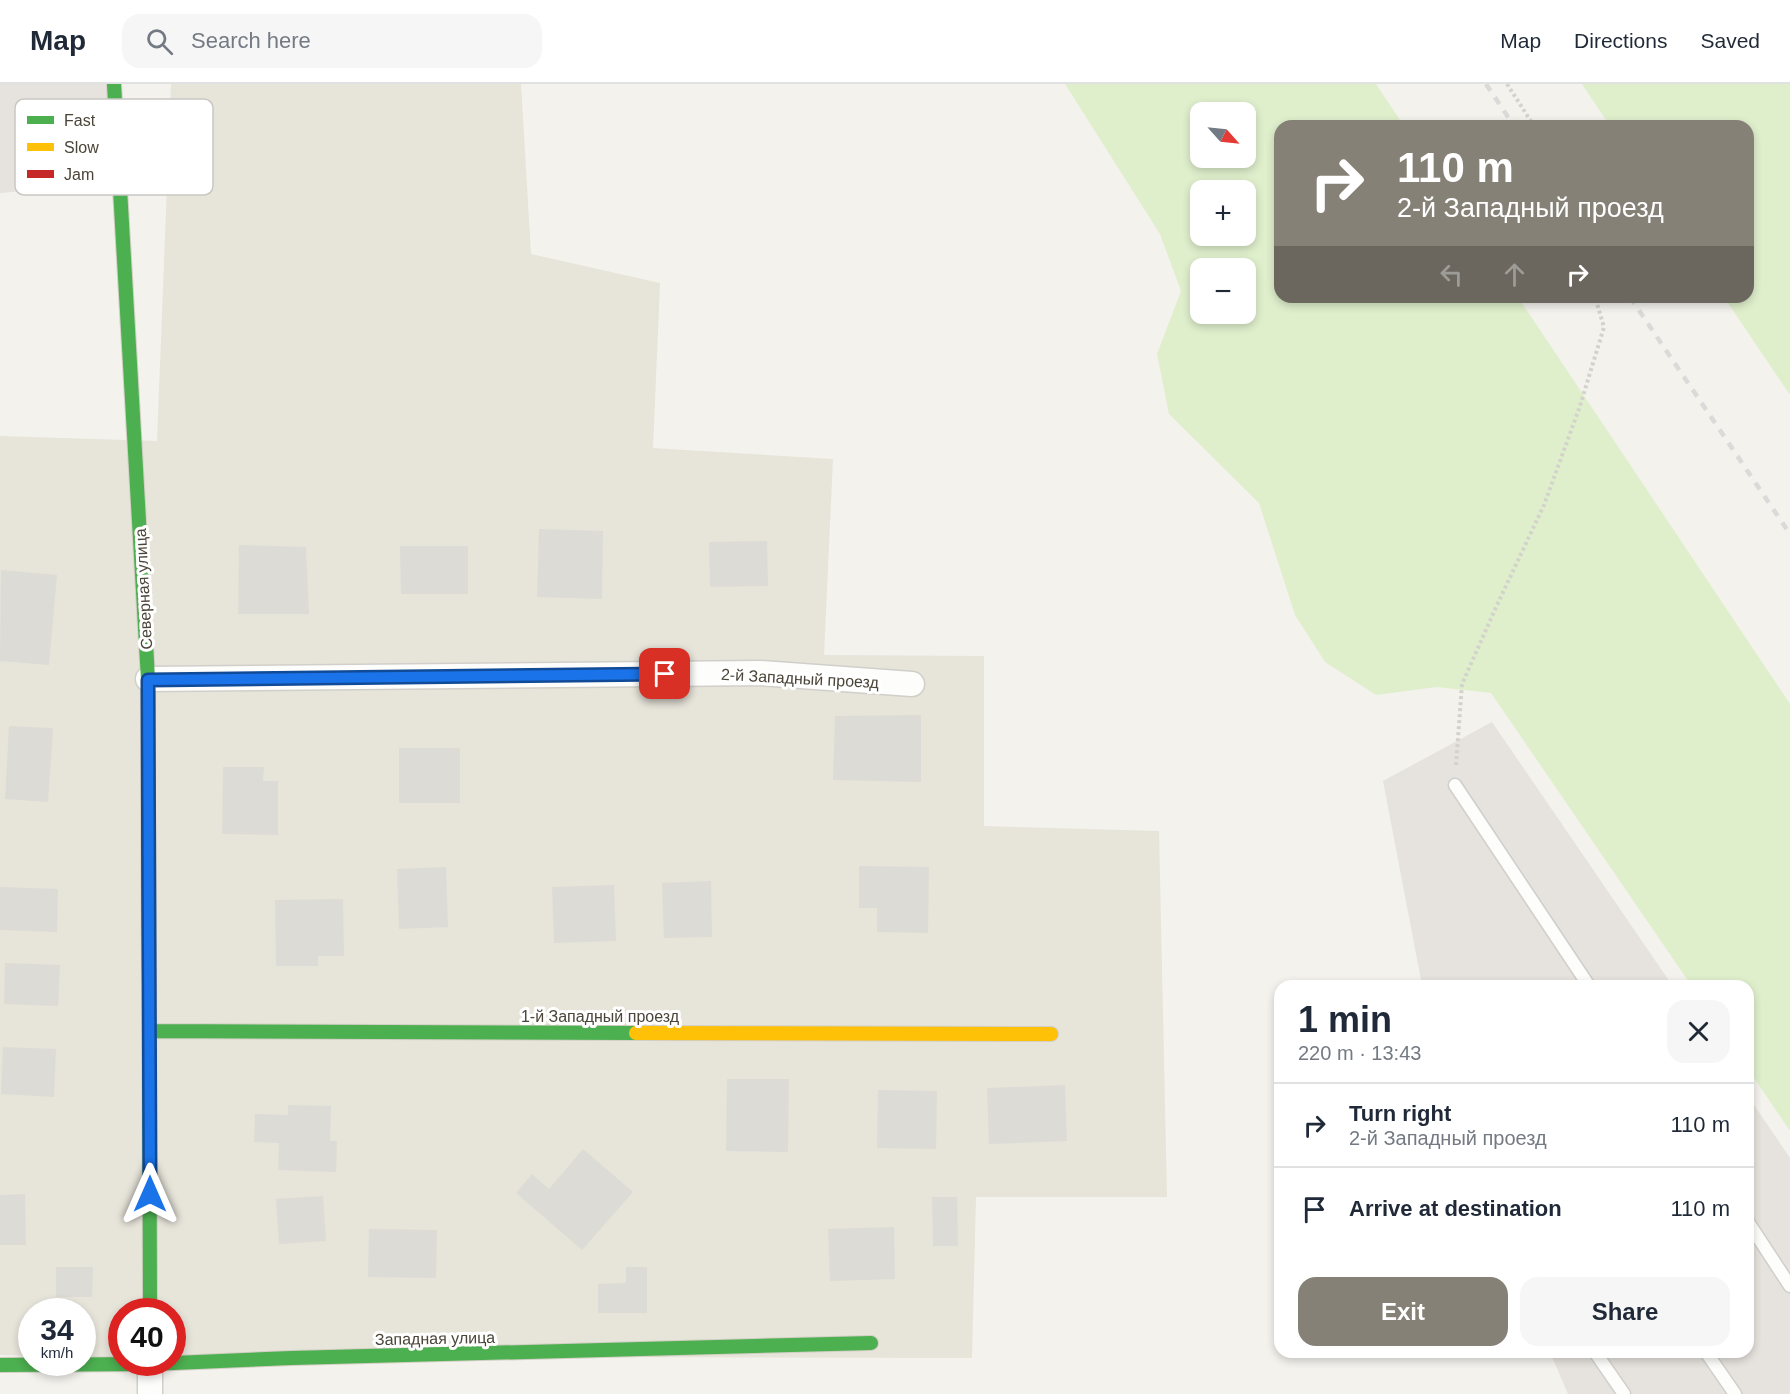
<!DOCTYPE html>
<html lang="en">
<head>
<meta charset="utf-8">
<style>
  :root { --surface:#fff; --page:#f6f6f7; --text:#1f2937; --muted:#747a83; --line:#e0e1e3; --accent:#868177 }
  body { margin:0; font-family:Arial,sans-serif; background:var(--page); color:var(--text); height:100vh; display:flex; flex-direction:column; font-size:22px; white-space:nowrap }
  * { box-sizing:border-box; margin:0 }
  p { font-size:20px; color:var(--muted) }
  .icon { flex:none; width:33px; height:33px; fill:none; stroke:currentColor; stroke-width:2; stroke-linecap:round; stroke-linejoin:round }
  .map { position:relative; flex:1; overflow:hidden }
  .side { position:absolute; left:1274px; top:896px; width:480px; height:378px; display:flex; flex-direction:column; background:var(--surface); border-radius:18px; box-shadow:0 3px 9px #0003 }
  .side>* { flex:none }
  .top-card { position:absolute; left:1274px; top:36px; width:480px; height:183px; border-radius:18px; box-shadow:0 3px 9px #0003; background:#868177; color:#fff; overflow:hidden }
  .needle { width:39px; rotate:117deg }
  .controls { position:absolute; left:1190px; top:18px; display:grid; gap:12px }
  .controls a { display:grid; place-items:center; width:66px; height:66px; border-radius:12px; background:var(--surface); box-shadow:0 3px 9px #0003; font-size:30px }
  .speed { position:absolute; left:18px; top:1214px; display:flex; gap:12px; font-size:30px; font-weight:700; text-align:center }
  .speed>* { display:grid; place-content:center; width:78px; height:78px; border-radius:50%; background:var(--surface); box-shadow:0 3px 9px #0003; line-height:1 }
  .speed small { font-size:15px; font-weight:400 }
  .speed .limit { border:9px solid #d22; background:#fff; color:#111 }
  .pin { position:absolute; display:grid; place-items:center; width:51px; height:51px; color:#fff; margin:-26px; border-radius:12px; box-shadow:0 3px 9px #0006 }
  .me { position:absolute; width:66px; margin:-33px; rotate:0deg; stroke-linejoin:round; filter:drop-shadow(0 0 4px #0008) }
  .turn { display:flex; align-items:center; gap:21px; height:126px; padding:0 24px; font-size:27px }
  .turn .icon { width:78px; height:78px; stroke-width:2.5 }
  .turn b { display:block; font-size:42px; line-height:51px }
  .lanes { display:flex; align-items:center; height:57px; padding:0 24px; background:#0003; justify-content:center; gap:30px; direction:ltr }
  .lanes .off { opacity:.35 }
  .round { display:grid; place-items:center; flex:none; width:63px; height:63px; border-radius:18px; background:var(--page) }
  .overview { display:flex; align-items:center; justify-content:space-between; height:102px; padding:0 24px }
  h1 { font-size:36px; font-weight:800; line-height:45px }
  .button { display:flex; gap:12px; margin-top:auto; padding:12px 24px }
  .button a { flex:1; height:69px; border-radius:18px; background:var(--accent); color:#fff; font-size:24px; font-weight:800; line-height:69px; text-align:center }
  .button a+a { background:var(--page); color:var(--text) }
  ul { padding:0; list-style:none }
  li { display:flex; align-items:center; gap:18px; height:84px; padding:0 24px; border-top:2px solid var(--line) }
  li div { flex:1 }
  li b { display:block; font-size:22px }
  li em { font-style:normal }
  header { display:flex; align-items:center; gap:36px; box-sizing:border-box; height:84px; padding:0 30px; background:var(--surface); border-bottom:2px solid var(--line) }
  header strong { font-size:28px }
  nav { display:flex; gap:33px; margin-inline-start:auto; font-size:21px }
  .search { width:420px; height:54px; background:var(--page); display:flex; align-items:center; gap:15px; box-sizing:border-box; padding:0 21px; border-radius:18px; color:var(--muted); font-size:22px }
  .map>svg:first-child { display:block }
</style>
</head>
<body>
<header>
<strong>Map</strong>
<div class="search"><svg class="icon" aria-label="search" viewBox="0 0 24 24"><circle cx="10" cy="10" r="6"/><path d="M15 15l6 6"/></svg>Search here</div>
<nav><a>Map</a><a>Directions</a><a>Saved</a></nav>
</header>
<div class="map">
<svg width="1790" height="1310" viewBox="0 0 1790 1310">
  <rect width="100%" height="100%" fill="#f3f2ed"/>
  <path fill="#e7e4da" d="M171,0H521L531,170L660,199L653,364L833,375L824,571L984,572V742L1159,747L1167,1113H976L972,1274L173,1272L172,1227H122L121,1272H83L82,1227H32L31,1272L0,1271V352L157,357Z"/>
  <path fill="#e6e2dd" d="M0,0H118L121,99L0,109Z
    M1492,638L1672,901H1422L1383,697Z
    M1748,1012L1790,1074V1310H1568L1550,1268H1748Z"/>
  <path fill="#dfefcc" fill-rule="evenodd" d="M1065,0H1376L1404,42H1280V213H1518L1790,620V1047L1748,985V902L1691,901L1491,609L1437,603L1376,611L1325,578L1295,531L1259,419L1169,330L1157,270L1181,207L1160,150ZM1200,28H1245V74H1200ZM1200,106H1245V152H1200ZM1200,184H1245V230H1200Z
    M1582,0H1790V311L1724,213H1748V42H1610Z"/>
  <path fill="#dddbd5" d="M539,445L603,447L602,515L537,513Z
    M767,457L768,502L710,503L709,458Z
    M239,461L306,463L309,530H238Z
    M400,462H468V510H401Z
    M1,486L57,491L49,581L0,577Z
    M921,631V698L833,696L835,632Z
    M9,642L53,644L48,718L5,715Z
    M399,664H460V719H399Z
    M223,683H264L263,697H278V751L222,750Z
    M859,782L929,783L928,849L877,848V824H859Z
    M446,783L448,843L399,845L397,785Z
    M711,797L712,853L664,854L662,799Z
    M614,801L616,857L554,859L552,803Z
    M0,803L58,805L57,848L0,846Z
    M343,815L344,872H318V882H276L275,816Z
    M5,879L60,881L58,922L4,920Z
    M3,963L56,965L54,1013L1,1010Z
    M727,995H789L788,1068L726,1067Z
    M1065,1001L1067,1057L989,1060L987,1004Z
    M878,1006L937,1007L936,1065L877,1064Z
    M288,1021L331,1022L330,1057H337L336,1088L278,1086L279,1059L254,1058L255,1030L288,1031Z
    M583,1065L633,1108L582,1166L516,1109L532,1090L549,1105Z
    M25,1110L26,1161H0V1111Z
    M323,1112L326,1157L279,1160L276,1115Z
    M932,1113H957L958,1162H933Z
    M894,1143L895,1195L830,1197L828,1145Z
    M369,1145L437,1146L436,1194L368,1193Z
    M56,1183H93L92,1213H56Z
    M626,1183H647V1229H598V1200L626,1199Z"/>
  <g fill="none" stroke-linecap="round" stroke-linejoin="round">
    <g stroke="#d1cfca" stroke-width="15">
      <path id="lane" d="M1455,701L1589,902
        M1748,1138L1790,1202
        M1595,1268L1624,1310
        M1706,1268L1735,1310"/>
    </g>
    <g stroke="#d1cfca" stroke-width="27">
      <path id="street" d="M148,595L760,589L912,600
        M150,1278V1310"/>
    </g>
    <g stroke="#d3cfc4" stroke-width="16">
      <path id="fast" d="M114,0L148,595V716
        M149,902L150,1227
        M149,947L636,949
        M0,1281L150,1280L291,1274L871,1259"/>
    </g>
    <g stroke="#d3cfc4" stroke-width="16">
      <path id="slow" d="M636,949L1051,950"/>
    </g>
    <g stroke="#d3cfc4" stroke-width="16">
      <path id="jam" d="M148,716L149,902"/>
    </g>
    <path stroke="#d3d2cb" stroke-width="4" stroke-dasharray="3 3" stroke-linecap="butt" d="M1507,0L1534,42
      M1456,681L1462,600L1497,521L1544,421L1580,322L1604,243L1595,213"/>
    <use href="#lane" stroke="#fdfdfc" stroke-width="12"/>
    <use href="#street" stroke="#fdfdfc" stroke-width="24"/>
    <use href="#fast" stroke="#4caf50" stroke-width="14"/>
    <use href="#slow" stroke="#ffc107" stroke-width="14"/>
    <use href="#jam" stroke="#c62828" stroke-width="14"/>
    <path stroke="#dadad9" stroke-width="4.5" stroke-dasharray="8 8" stroke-linecap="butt" d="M1486,0L1514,42
      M1630,213L1790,450"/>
  </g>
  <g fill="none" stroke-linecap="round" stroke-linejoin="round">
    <g stroke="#114b97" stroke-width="15">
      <path id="route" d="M150,1110L148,596L665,590"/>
    </g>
    <use href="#route" stroke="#1a73e8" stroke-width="10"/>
  </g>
  <g text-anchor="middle" stroke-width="6" stroke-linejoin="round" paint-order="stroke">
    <g font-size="16" fill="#4b4438" stroke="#fff">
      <text transform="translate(143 505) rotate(-93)" y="6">Северная улица</text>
      <text transform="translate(800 594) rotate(3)" y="6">2-й Западный проезд</text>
      <text x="600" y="938">1-й Западный проезд</text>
      <text transform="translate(435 1254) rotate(-1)" y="6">Западная улица</text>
    </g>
  </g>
  <rect x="15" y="15" width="198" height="96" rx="9" fill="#fff" stroke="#c9c7c3" stroke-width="1.5"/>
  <rect x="27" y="32" width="27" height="8" fill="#4caf50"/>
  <rect x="27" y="59" width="27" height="8" fill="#ffc107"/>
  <rect x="27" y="86" width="27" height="8" fill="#c62828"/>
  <g font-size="16" fill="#4b4438">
    <text x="64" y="42">Fast</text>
    <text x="64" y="69">Slow</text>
    <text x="64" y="96">Jam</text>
  </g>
</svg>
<div class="controls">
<a><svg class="needle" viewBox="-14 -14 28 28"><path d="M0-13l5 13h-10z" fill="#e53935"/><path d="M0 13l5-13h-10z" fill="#747a83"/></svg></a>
<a>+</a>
<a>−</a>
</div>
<div class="speed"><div>34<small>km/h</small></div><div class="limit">40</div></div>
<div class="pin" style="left:665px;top:590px;background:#d93025"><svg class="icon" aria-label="arrive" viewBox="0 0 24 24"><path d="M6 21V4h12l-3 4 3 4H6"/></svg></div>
<svg class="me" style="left:150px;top:1110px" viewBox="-20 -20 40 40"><path d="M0-17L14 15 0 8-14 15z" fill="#1a73e8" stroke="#fff" stroke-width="4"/></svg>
<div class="top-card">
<div class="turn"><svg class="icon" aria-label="right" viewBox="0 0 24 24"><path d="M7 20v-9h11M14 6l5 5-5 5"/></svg><div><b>110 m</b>2-й Западный проезд</div></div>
<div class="lanes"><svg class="icon off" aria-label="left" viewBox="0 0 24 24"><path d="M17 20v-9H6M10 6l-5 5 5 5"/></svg><svg class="icon off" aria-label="ahead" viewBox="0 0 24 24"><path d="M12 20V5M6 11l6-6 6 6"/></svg><svg class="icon" aria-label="right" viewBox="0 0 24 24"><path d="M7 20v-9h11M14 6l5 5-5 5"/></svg></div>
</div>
<section class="side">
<div class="overview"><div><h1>1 min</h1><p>220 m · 13:43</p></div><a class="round"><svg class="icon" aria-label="close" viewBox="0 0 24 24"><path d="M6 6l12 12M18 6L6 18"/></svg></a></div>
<ul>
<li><svg class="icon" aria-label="right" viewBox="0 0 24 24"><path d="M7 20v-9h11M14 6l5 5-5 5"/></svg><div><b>Turn right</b><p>2-й Западный проезд</p></div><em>110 m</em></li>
<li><svg class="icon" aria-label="arrive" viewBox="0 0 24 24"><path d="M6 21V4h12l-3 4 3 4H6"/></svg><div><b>Arrive at destination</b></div><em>110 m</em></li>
</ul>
<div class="button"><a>Exit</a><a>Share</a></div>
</section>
</div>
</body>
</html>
